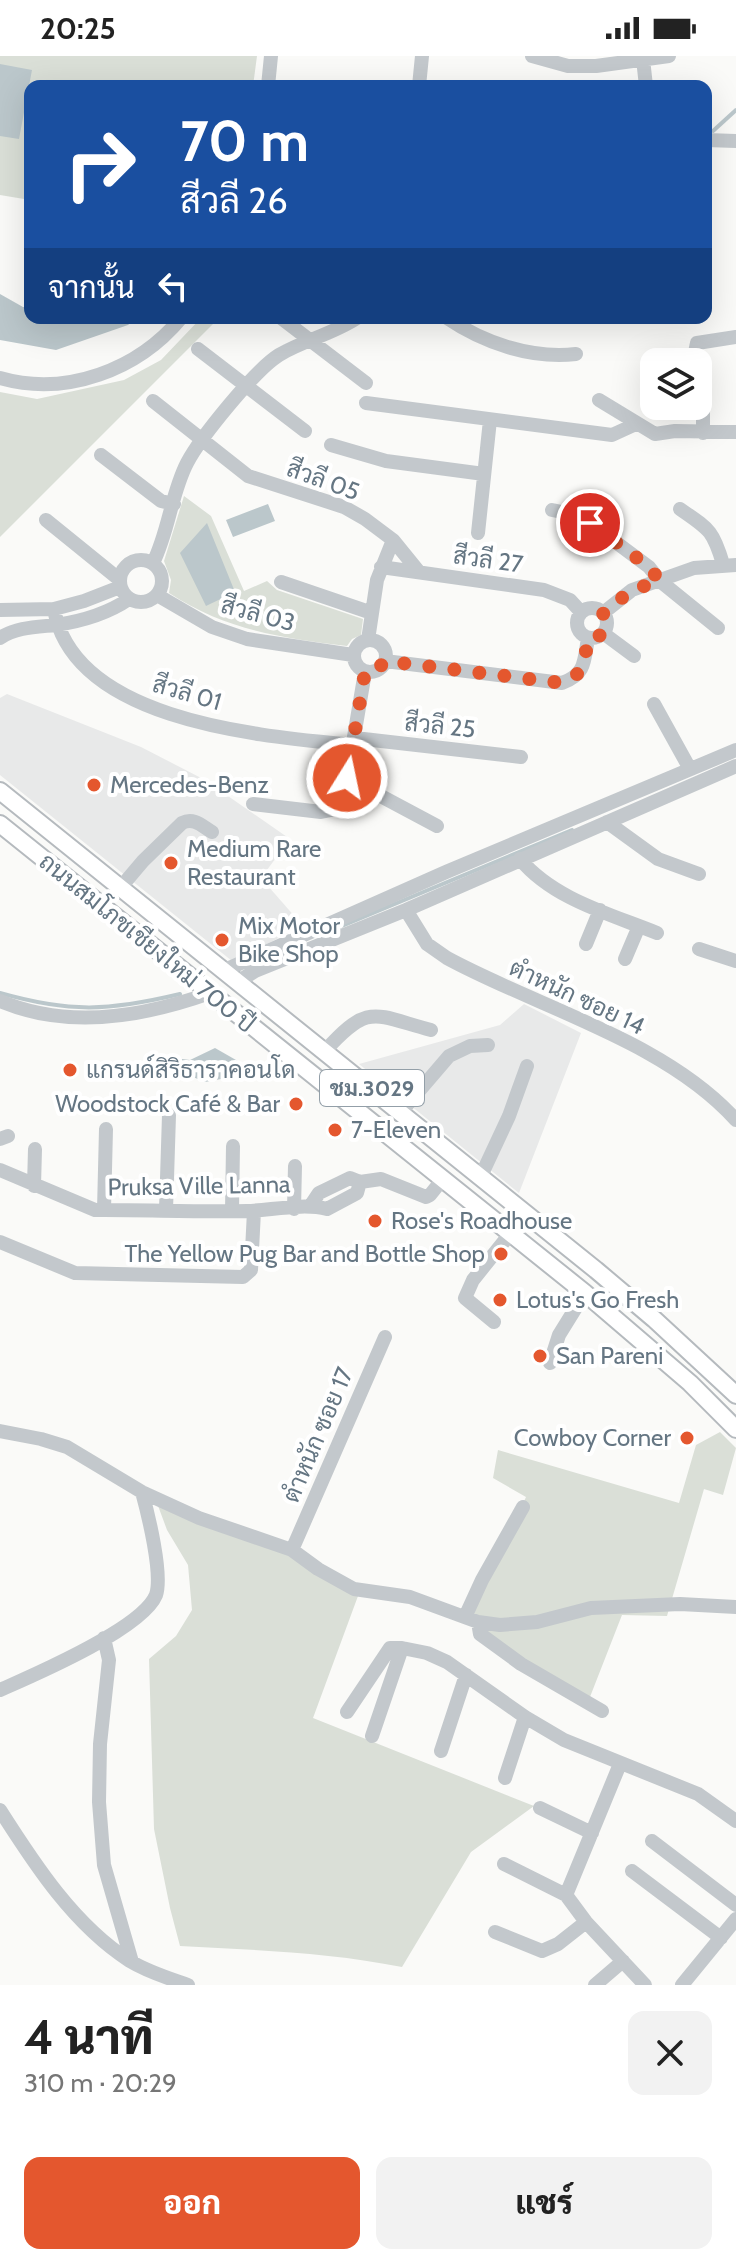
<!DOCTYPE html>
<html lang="th">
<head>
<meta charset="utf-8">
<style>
  :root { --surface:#fff; --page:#f2f2f2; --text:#222; --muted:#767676; --accent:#e4572e }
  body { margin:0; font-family:Cabin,Sarabun,sans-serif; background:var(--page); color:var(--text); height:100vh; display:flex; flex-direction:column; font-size:30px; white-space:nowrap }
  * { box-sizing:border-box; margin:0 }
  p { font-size:26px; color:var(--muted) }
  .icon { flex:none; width:44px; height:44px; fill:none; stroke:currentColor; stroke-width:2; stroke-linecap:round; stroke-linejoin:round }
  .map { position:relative; height:1929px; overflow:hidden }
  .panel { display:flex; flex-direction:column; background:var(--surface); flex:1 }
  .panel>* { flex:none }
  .banner { position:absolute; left:24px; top:24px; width:688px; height:244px; border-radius:16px; box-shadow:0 8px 32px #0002; background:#1a4fa0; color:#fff; overflow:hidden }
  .fabs { position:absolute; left:640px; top:292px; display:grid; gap:16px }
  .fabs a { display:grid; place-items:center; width:72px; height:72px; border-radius:16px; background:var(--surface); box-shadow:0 8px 32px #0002; font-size:40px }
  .pin { position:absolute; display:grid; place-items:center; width:68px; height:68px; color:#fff; margin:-34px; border:4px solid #fff; border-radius:50%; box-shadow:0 2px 8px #0007 }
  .me { position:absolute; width:88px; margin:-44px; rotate:10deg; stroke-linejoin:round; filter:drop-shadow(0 0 6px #0008) }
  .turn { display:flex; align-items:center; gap:28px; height:168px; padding:0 24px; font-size:36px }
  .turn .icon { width:104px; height:104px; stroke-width:2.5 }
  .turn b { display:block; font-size:56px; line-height:68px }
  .then { display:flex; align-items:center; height:76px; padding:0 24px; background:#0003; gap:16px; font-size:30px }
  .round { display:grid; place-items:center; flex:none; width:84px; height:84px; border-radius:16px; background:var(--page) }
  .summary { display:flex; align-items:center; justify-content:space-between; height:136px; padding:0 24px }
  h1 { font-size:48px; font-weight:800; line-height:60px }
  .primary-button { display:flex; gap:16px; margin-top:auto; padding:16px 24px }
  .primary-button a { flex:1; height:92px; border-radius:16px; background:var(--accent); color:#fff; font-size:32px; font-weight:800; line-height:92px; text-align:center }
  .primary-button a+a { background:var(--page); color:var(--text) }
  .status { display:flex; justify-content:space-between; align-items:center; height:56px; padding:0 40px; background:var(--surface); direction:ltr }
  .status svg { height:22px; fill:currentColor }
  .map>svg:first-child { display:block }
</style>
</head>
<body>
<div class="status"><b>20:25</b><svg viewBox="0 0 49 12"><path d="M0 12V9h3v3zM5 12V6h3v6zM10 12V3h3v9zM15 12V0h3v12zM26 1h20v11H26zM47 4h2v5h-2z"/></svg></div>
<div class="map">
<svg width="736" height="1929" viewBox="0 0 736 1929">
  <rect width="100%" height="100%" fill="#fafaf8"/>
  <path fill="#e8e9e9" d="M7,638L141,691L205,724L290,783L261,822L303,870L232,905L0,719V642Z
    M524,948L581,977L519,1137L359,1008L500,969Z"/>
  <path fill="#dadfd7" d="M0,0H257L253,30H30V144L0,139Z
    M201,262H219L0,481V336L37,343L124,324L161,304Z
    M184,440L211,460L244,535L267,525L277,534L363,563L361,579L352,583L347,590C280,582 226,574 169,537L171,524L164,505Z
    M720,1376L736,1392L723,1439L704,1433L667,1560L622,1559L588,1646L480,1579L472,1557L526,1441L493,1422L498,1394L679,1447L696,1389Z
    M157,1447L286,1497L358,1540L313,1662L534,1750L471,1796L402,1911C329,1896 254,1894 180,1890L170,1852L154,1773L149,1603L176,1580L192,1554L188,1509L167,1474Z"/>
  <path fill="#bbc7cb" d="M0,8L32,14L19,83L0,80Z
    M0,238L23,251H30V262H136L128,269L56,294L0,284Z
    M268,448L275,465L233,481L226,464Z
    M207,467L235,536L206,550L180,497Z
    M215,992L243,1008L248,1018L205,1026L181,1016L178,1009L182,1003L190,1004Z"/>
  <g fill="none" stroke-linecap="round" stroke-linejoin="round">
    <path stroke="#bbc7cb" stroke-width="4" d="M713,75L736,54
      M318,880L572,774
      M0,937C70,957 109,955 180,938"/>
    <g stroke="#b5babe" stroke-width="20">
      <path id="major" d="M0,735L596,1214L654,1263L736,1339
        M0,768L585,1237L690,1327L736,1373"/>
    </g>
    <path stroke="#c3c8cc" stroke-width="14" d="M532,0L568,10H596L669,0
      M643,3L646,30
      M268,30L271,0
      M419,30L422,0
      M706,84L736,85
      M281,262L366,327
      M447,262C484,287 531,303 576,298
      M198,293L305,375
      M693,306L697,287L736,281
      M0,322C66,341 138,314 181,262
      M599,344L655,378L675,375L736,376
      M153,345L248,420L344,451L365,463L393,484L419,516
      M698,345L703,353V377
      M366,347L612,379L636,368
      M331,389L386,405L484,418
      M101,399L161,445L174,448
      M680,453C709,473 713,474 723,508
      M552,454L577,459L590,467L649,511L660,525L718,572
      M46,464L120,524
      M478,477L490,364
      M120 525a21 21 0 1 1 42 0a21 21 0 1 1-42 0Z
      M153,507C169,475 171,438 187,407C200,382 255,314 279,299C304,284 333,278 357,262
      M381,511L544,534L570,544L581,556
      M281,526L372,557
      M157,539L212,571L247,583L353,599
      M577 567a15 15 0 1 1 30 0a15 15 0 1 1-30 0Z
      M54,553C74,666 262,680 353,689
      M0,554L54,553L84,545L120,531
      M603,557L632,534L694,512L736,509
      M603,577L634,600
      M0,582C16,571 37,571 56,569C83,565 107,558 129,543
      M368,584L377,524L393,484
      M354 600a16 16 0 1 1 32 0a16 16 0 1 1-32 0Z
      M385,605L562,627C586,618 584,605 588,582
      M654,648L690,713
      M355,682L521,701
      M347,722L437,770
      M253,748L321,756L331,754L343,735L347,722L365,616
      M607,766L658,803L699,818
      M520,803C553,843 610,858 657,877
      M121,831L143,805L182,767C194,761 202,770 212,776
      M406,854L427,888L447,902C539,952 665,985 736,1064
      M586,888L600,854
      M699,893L736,905
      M625,903L639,870
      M225,914L446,816L736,694
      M239,925L255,915L406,854L736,710
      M0,945C68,974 143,961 210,937
      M325,995C369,946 374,959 431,974
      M401,1056L449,1000L470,990L488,989
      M0,1083L8,1080
      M0,1114L95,1154H104C152,1154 199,1156 247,1155C272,1154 304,1147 327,1153L357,1137L360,1126
      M481,1120L509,1060L527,1010
      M34,1130L35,1093
      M311,1149L319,1137L350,1122L360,1126L381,1123L426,1141L430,1139L442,1124
      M294,1153L295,1110
      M104,1154L106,1073
      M166,1154L169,1059
      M232,1155L233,1090
      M0,1186L75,1217L243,1221L251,1214L254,1155
      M494,1266L465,1242L473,1224L510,1178
      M550,1307L559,1279L585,1237
      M0,1375L41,1383L67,1391L142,1436L199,1462L292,1494L318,1513L354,1533L410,1541L478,1566L500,1569L537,1566L591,1552L680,1548L736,1551
      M292,1494L385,1281
      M465,1561L482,1524L523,1451
      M478,1566L480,1578L521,1608L602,1655
      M104,1582L109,1604L100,1688L99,1746L104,1809L132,1906
      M402,1592L427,1597L447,1606L525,1661L564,1684L698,1738L736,1765
      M0,1634C34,1619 142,1573 156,1539C163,1518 148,1458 142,1436
      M347,1656L390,1592H402L372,1680
      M441,1695L466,1619
      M505,1722L525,1661
      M540,1752L592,1777
      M0,1754C35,1809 74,1869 130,1905C148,1916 168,1922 188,1929
      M652,1785L736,1849
      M504,1808L566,1839L586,1866L645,1929
      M632,1815L721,1882
      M566,1839L620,1708
      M495,1876L542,1895L558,1888L586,1866
      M595,1929L623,1905
      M682,1929L736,1863"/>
    <use href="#major" stroke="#fff" stroke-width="16"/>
  </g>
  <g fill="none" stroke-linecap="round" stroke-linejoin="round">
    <path stroke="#e4572e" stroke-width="14" stroke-dasharray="0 25.2" d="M347,722L365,616L377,614L385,605L562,627C586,618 584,605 588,582L599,580L607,572L603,557L632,534L660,525L649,511L590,467"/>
  </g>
  <g fill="#e4572e" stroke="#fff" stroke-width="3">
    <circle cx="94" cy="729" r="8"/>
    <circle cx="171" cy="807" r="8"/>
    <circle cx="222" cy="884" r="8"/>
    <circle cx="70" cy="1014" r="8"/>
    <circle cx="296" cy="1048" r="8"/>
    <circle cx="335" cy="1074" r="8"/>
    <circle cx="375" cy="1165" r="8"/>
    <circle cx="501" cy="1198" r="8"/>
    <circle cx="500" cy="1244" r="8"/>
    <circle cx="540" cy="1300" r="8"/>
    <circle cx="687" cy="1382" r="8"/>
  </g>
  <g text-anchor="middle" stroke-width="8" stroke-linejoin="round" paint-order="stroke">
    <rect fill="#fff" stroke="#939fa8" stroke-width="2" x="320" y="1014" width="104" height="36" rx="6"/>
    <g font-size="22" font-weight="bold" fill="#657683">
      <text x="372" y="1040">ชม.3029</text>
    </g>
    <g font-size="24" fill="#657683" stroke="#fff">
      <text transform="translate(323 424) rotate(20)" y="8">สีวลี 05</text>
      <text transform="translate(488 504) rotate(8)" y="8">สีวลี 27</text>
      <text transform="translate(258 558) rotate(15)" y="8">สีวลี 03</text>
      <text transform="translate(187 637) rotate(16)" y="8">สีวลี 01</text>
      <text transform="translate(440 670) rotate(6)" y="8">สีวลี 25</text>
      <text transform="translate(147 887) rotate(39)" y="8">ถนนสมโภชเชียงใหม่ 700 ปี</text>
      <text transform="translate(577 941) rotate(25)" y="8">ตำหนัก ซอย 14</text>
      <text transform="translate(199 1130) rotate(-1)" y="8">Pruksa Ville Lanna</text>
      <text transform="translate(318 1379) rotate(-67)" y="8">ตำหนัก ซอย 17</text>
    </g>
    <g font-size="24" fill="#657683" stroke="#fff" text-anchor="start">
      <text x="110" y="737">Mercedes-Benz</text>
      <text x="187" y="801">Medium Rare<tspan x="187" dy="28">Restaurant</tspan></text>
      <text x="238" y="878">Mix Motor<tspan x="238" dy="28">Bike Shop</tspan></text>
      <text x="86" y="1022">แกรนด์สิริธาราคอนโด</text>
      <text x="280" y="1056" text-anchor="end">Woodstock Café &amp; Bar</text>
      <text x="351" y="1082">7-Eleven</text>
      <text x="391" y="1173">Rose's Roadhouse</text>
      <text x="485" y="1206" text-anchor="end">The Yellow Pug Bar and Bottle Shop</text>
      <text x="516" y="1252">Lotus's Go Fresh</text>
      <text x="556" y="1308">San Pareni</text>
      <text x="671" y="1390" text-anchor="end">Cowboy Corner</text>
    </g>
  </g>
</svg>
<div class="fabs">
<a><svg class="icon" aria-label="layers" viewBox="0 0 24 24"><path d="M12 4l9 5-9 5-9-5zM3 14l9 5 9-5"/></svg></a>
</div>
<div class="pin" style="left:590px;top:467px;background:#d93025"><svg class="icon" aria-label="arrive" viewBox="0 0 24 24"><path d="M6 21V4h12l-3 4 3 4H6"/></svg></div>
<svg class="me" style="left:347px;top:722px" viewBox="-20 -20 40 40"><circle r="17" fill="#e4572e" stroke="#fff" stroke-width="3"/><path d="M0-11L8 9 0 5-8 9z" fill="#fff"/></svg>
<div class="banner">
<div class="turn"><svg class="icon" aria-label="right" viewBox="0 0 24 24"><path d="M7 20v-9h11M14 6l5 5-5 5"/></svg><div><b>70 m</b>สีวลี 26</div></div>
<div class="then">จากนั้น<svg class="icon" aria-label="left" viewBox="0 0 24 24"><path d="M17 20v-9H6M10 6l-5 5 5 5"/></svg></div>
</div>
</div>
<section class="panel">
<div class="summary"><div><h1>4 นาที</h1><p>310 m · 20:29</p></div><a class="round"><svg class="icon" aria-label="close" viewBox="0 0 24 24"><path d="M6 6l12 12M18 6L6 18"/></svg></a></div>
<div class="primary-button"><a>ออก</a><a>แชร์</a></div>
</section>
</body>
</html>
